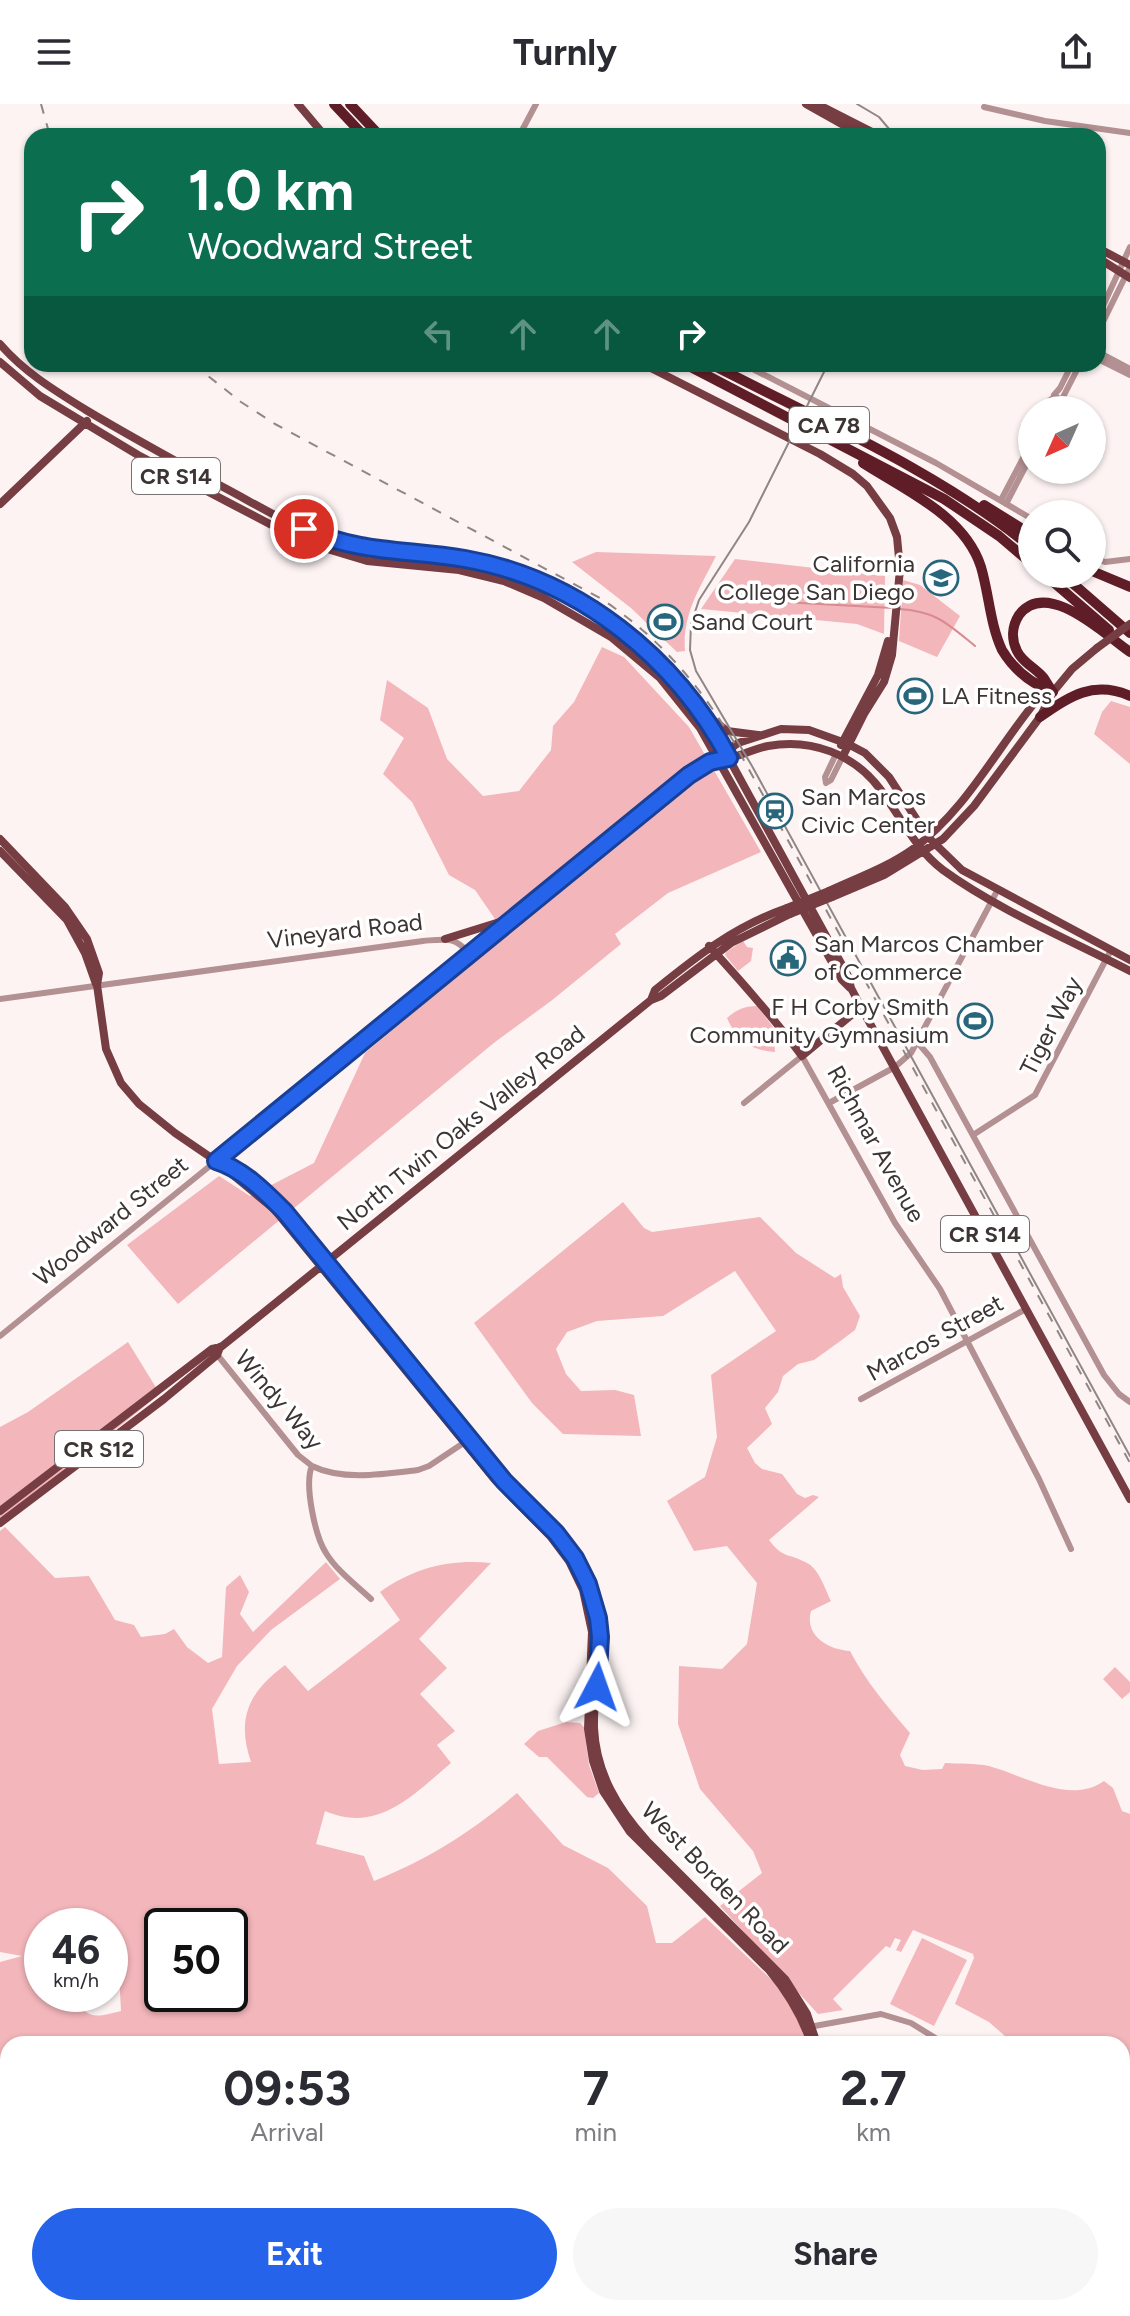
<!DOCTYPE html>
<html lang="en">
<head>
<meta charset="utf-8">
<style>
  :root { --surface:#fff; --page:#f7f7f7; --text:#2b2b33; --muted:#7c7c81; --accent:#2563eb }
  body { margin:0; font-family:Figtree,sans-serif; background:var(--page); color:var(--text); height:100vh; display:flex; flex-direction:column; font-size:30px; white-space:nowrap }
  * { box-sizing:border-box; margin:0 }
  p { font-size:26px; color:var(--muted) }
  .icon { flex:none; width:44px; height:44px; fill:none; stroke:currentColor; stroke-width:2; stroke-linecap:round; stroke-linejoin:round }
  .map { position:relative; flex:1; overflow:hidden }
  .panel { position:absolute; left:0px; top:1932px; width:1130px; height:280px; display:flex; flex-direction:column; background:var(--surface); border-radius:24px 24px 0 0; box-shadow:0 2px 6px #0004 }
  .panel>* { flex:none }
  .hud { position:absolute; left:24px; top:24px; width:1082px; height:244px; border-radius:24px; box-shadow:0 2px 6px #0004; background:#0b6e4f; color:#fff; overflow:hidden }
  .needle { width:52px; rotate:225deg }
  .tools { position:absolute; left:1018px; top:292px; display:grid; gap:16px }
  .tools a { display:grid; place-items:center; width:88px; height:88px; border-radius:50%; background:var(--surface); box-shadow:0 2px 6px #0004; font-size:40px }
  .speed { position:absolute; left:24px; top:1804px; display:flex; gap:16px; font-size:40px; font-weight:700; text-align:center }
  .speed>* { display:grid; place-content:center; width:104px; height:104px; border-radius:50%; background:var(--surface); box-shadow:0 2px 6px #0004; line-height:1 }
  .speed small { font-size:20px; font-weight:400 }
  .speed .limit { border:4px solid #111; border-radius:12px; background:#fff; color:#111 }
  .pin { position:absolute; display:grid; place-items:center; width:68px; height:68px; color:#fff; margin:-34px; border:4px solid #fff; border-radius:50%; box-shadow:0 2px 8px #0007 }
  .me { position:absolute; width:88px; margin:-44px; rotate:4deg; stroke-linejoin:round; filter:drop-shadow(0 0 6px #0008) }
  .turn { display:flex; align-items:center; gap:28px; height:168px; padding:0 32px; font-size:36px }
  .turn .icon { width:104px; height:104px; stroke-width:2.5 }
  .turn b { display:block; font-size:56px; line-height:68px }
  .lanes { display:flex; align-items:center; height:76px; padding:0 32px; background:#0003; justify-content:center; gap:40px; direction:ltr }
  .lanes .off { opacity:.35 }
  .eta { display:flex; justify-content:space-evenly; align-items:center; height:136px; text-align:center }
  .eta b { font-size:48px; font-weight:700; line-height:56px }
  .button { display:flex; gap:16px; margin-top:auto; padding:16px 32px }
  .button a { flex:1; height:92px; border-radius:48px; background:var(--accent); color:#fff; font-size:32px; font-weight:700; line-height:92px; text-align:center }
  .button a+a { background:var(--page); color:var(--text) }
  header { display:flex; justify-content:space-between; align-items:center; height:104px; padding:0 32px; background:var(--surface); font-size:36px; font-weight:700 }
  .map>svg:first-child { display:block }
</style>
</head>
<body>
<header><svg class="icon" aria-label="menu" viewBox="0 0 24 24"><path d="M4 6h16M4 12h16M4 18h16"/></svg>Turnly<svg class="icon" aria-label="share" viewBox="0 0 24 24"><path d="M12 15V3M7 8l5-5 5 5M5 13v7h14v-7"/></svg></header>
<div class="map">
<svg width="1130" height="2212" viewBox="0 0 1130 2212">
  <rect width="100%" height="100%" fill="#fdf3f3"/>
  <path fill="#f3b6ba" fill-rule="evenodd" d="M596,448L716,452C700,484 682,510 685,547L677,548L631,504L572,458Z
    M735,455L885,472L884,530L857,520L701,505Z
    M903,476L920,481L960,512L937,553L899,537Z
    M602,543L624,553L689,623L761,748L668,789L615,830L621,840L551,897L495,938L178,1200L127,1141L219,1072L250,1092L314,1059L365,949L506,831L475,786L449,771L412,698L383,670L404,634L380,616L387,576L428,604L447,655L483,692L519,687L551,646L553,622L574,598Z
    M1111,597L1130,603V660L1094,630L1102,608Z
    M743,837L747,843L753,844L751,857L738,867L725,851L726,848Z
    M757,902L773,923L775,948C751,946 737,937 727,914C736,906 744,902 757,902Z
    M623,1098L644,1124L652,1128L760,1113L796,1149L835,1174L841,1170L843,1183L860,1212L855,1226L839,1238L814,1256L798,1260L783,1272L778,1288L765,1304L772,1320L747,1344L755,1359L762,1365L782,1370L797,1390L805,1394L813,1391L819,1393L769,1436C783,1455 789,1449 807,1459C819,1465 825,1485 831,1497L811,1507C804,1532 829,1546 850,1547C866,1578 887,1602 910,1629L900,1651L905,1662L923,1666L942,1665L945,1659C959,1660 975,1659 989,1662C1025,1672 1070,1701 1104,1677L1113,1684L1122,1707L1130,1710V2042L1122,2045V1940H1014L989,1918L955,1900L974,1854L973,1850L913,1826L901,1848L896,1846L901,1836L895,1834L890,1844L886,1842L833,1895L843,1906L818,1910L720,1802L762,1769L753,1747L700,1685L678,1620L679,1562L722,1565L747,1540L757,1479L727,1442L694,1447L667,1397L705,1373L717,1333L711,1271L776,1227L735,1167L663,1212L597,1217L567,1228L556,1245L566,1270L581,1287L615,1286L634,1291L641,1332L563,1330L532,1299L474,1219Z
    M128,1238L160,1290L0,1418V1323L28,1308Z
    M5,1423L55,1474L89,1472L115,1516L134,1521L141,1533L165,1530L174,1525L187,1543L208,1559L222,1553L226,1483L240,1471L249,1488L240,1510L253,1528L326,1458L340,1475L271,1526L237,1562L212,1605L219,1660L251,1658C236,1614 249,1588 285,1561L308,1587L400,1516L380,1488C414,1464 449,1455 491,1459L419,1535L447,1564L420,1590L455,1627L437,1641L451,1659C413,1691 378,1730 325,1707L316,1740L364,1752L374,1777C430,1754 470,1729 517,1689L563,1741L608,1764L647,1802L656,1839H672L705,1813L775,1879L792,1902L807,1940H8V2204H695L694,2212H0V1858L22,1852L0,1848V1427ZM42,1822H110V1871L119,1869L121,1907C94,1914 87,1916 72,1890H42ZM162,1822H230V1890H162Z
    M1115,1563L1130,1578V1588L1122,1595L1103,1575Z
    M566,1618L580,1619L584,1623L589,1661L599,1689L593,1694L587,1693L547,1653H539L524,1640L538,1627Z
    M922,1834L967,1856L934,1922L890,1900Z
    M713,2204H937L951,2212H711Z
    M969,2204H1117L1122,2212H957Z"/>
  <g fill="none" stroke-linecap="round" stroke-linejoin="round">
    <path stroke="#d88b90" stroke-width="2" d="M725,480L782,498L893,504
      M899,505C936,507 948,520 975,542"/>
    <path stroke="#b39092" stroke-width="6" d="M984,3L1045,17L1130,29
      M519,32L536,0
      M1098,213L1130,143
      M1098,228L1130,163
      M1098,248L1130,265
      M1098,255L1130,271
      M743,260L936,359L1032,415
      M1054,291L1060,284L1072,260
      M1062,295L1080,260
      M1051,306L1048,298L1055,292L1064,298L1061,306
      M1031,328L1032,329
      M1001,396L1032,337
      M1006,400L1032,350
      M1092,453L1105,458L1130,455
      M826,679L831,676L843,652
      M826,679L825,673L836,650
      M0,895L423,837C446,835 454,832 470,850
      M918,939L930,953L1104,1271L1119,1290L1130,1298
      M744,999L802,952L895,1119L940,1185L1039,1375L1071,1445
      M829,999L895,963L911,949L997,787
      M973,1031L1035,991L1111,846
      M0,1232L216,1057
      M215,1248L298,1351L312,1362C304,1380 315,1432 326,1449C337,1467 356,1481 371,1495
      M861,1295L1026,1205
      M312,1362C342,1377 385,1370 418,1366L429,1362L465,1338
      M809,1923L881,1910L911,1919L945,1940
      M1122,2054L1130,2052
      M1122,2124L1130,2128"/>
    <path stroke="#763d42" stroke-width="8" d="M298,0L325,32
      M806,0L863,32
      M817,0L880,32
      M1098,144L1130,161
      M1098,154L1130,174
      M0,240C24,268 54,286 86,306C131,333 177,358 223,383C259,402 294,424 332,436C375,450 420,447 464,455C574,473 664,547 721,640L848,872L851,884L861,903L1130,1395
      M0,258L40,292L138,351L304,438L367,457L459,466L504,477L544,494L611,533L660,574L700,624L842,876L850,884
      M643,260L820,350L853,370L867,382L890,414L897,433L900,465L892,551L884,578L864,610L843,652
      M0,400L87,317
      M709,613L727,627L758,631
      M841,641L878,571L888,537
      M722,651L738,639L781,625L809,626L848,640L865,649L889,673L928,733L962,766L1130,856
      M0,735L65,803L87,835L99,869L97,881L106,945L121,979L139,1000L175,1029L216,1057L274,1105L495,1376L551,1433L569,1457L583,1486L592,1528L588,1625L593,1657L603,1687L630,1728L769,1866C788,1889 802,1911 811,1940
      M0,747L67,816L85,849L96,880
      M829,787C857,774 888,763 913,745C966,706 995,647 1036,597L1052,589
      M832,793L884,771L943,735L974,702L1040,613L1053,588L1072,565L1097,544
      M445,835L506,816
      M709,842C742,878 773,913 802,952L861,903
      M651,896L655,886C697,852 735,822 787,804
      M216,1057L689,671C710,658 711,659 733,653C745,650 756,644 768,642C811,634 854,650 880,685C901,713 915,745 943,766C998,806 1070,836 1130,867
      M217,1057C243,1065 267,1089 285,1108C339,1172 390,1237 443,1301C463,1326 482,1353 504,1377C534,1411 570,1437 588,1480C607,1528 593,1575 594,1624C596,1669 618,1705 647,1737L785,1875L807,1910L817,1940
      M0,1407L212,1245L221,1243L651,896L661,892L731,839L790,810
      M0,1419L164,1295L217,1251L220,1243
      M697,2212L699,2204
      M704,2212L706,2204"/>
    <path stroke="#5f1e27" stroke-width="10" d="M334,0L364,32
      M350,0L380,32
      M685,260L944,395L999,432L1032,460
      M711,260C817,315 940,368 1032,444
      M863,359C905,386 965,412 981,463C989,490 990,520 1002,546C1014,566 1032,580 1053,588
      M984,401L1032,431
      M1092,467L1130,483
      M1044,470L1109,526
      M1062,470L1130,529
      M1053,588C1049,583 1046,577 1043,573C1034,563 1022,558 1017,547C1011,535 1012,522 1019,511C1047,474 1104,530 1130,548
      M1040,613C1069,592 1094,576 1130,592"/>
    <path stroke="#908686" stroke-width="2" d="M857,0L879,13L895,32
      M828,260L749,418L699,496L691,520L690,546L696,567L752,662L1130,1352"/>
    <path stroke="#908686" stroke-width="2" stroke-dasharray="10 10" stroke-linecap="butt" d="M41,0L50,32
      M193,260L241,298L275,320L600,494C658,532 700,581 735,640L1130,1359"/>
    <path stroke="#763d42" stroke-width="8" d="M1097,544L1130,520
      M787,804L829,787
      M790,810L832,793"/>
  </g>
  <g fill="none" stroke-linecap="round" stroke-linejoin="round">
    <g stroke="#184099" stroke-width="20">
      <path id="route" d="M304,425C363,450 406,445 465,455C579,475 676,554 729,654L710,658L689,671L216,1057C243,1065 266,1089 285,1108L504,1377L556,1429L575,1454L588,1480L598,1514L600,1533L597,1583"/>
    </g>
    <use href="#route" stroke="#2563eb" stroke-width="14"/>
  </g>
  <defs>
    <g id="university-ring" transform="scale(1.8)"><circle r="9.5" fill="#fff" stroke="#28667c" stroke-width="1.5"/><path d="M0-5L7-2L0 1L-7-2ZM-4 1L0 2.5L4 1V4Q0 6-4 4Z" fill="#28667c"/></g>
    <g id="stadium-ring" transform="scale(1.8)"><circle r="9.5" fill="#fff" stroke="#28667c" stroke-width="1.5"/><path d="M0-5a6.5 5 0 1 0 0 10a6.5 5 0 1 0 0-10ZM-3.5-1.8h7v3.6h-7Z" fill="#28667c"/></g>
    <g id="station-ring" transform="scale(1.8)"><circle r="9.5" fill="#fff" stroke="#28667c" stroke-width="1.5"/><path d="M-3-6H3Q5-6 5-4V2Q5 4 3 4L4.5 6H3L1.5 4h-3L-3 6H-4.5L-3 4Q-5 4-5 2V-4Q-5-6-3-6ZM-3.5-4v3h7v-3ZM-3.5 1v1.5H-2V1ZM2 1v1.5H3.5V1Z" fill="#28667c"/></g>
    <g id="civic-ring" transform="scale(1.8)"><circle r="9.5" fill="#fff" stroke="#28667c" stroke-width="1.5"/><path d="M-.6-6.5H3V-4.5H.6V-3L4-1V1h2V6H-6V1h2V-1L-.6-3ZM-1.2 2.5V6h2.4V2.5Z" fill="#28667c"/></g>
  </defs>
  <g fill-rule="evenodd">
    <use href="#university-ring" x="941" y="474"/>
    <use href="#stadium-ring" x="665" y="518"/>
    <use href="#stadium-ring" x="915" y="592"/>
    <use href="#station-ring" x="775" y="707"/>
    <use href="#civic-ring" x="788" y="854"/>
    <use href="#stadium-ring" x="975" y="917"/>
  </g>
  <g text-anchor="middle" stroke-width="7" stroke-linejoin="round" paint-order="stroke">
    <g fill="#fff" stroke="#777171" stroke-width="2">
      <rect x="789" y="303" width="80" height="36" rx="6"/>
      <rect x="132" y="354" width="88" height="36" rx="6"/>
      <rect x="941" y="1112" width="88" height="36" rx="6"/>
      <rect x="55" y="1327" width="88" height="36" rx="6"/>
    </g>
    <g font-size="22" font-weight="bold" fill="#3d3434">
      <text x="829" y="329">CA 78</text>
      <text x="176" y="380">CR S14</text>
      <text x="985" y="1138">CR S14</text>
      <text x="99" y="1353">CR S12</text>
    </g>
    <g font-size="24" fill="#3d3434" stroke="#fff" text-anchor="start">
      <text x="915" y="468" text-anchor="end">California<tspan x="915" dy="28">College San Diego</tspan></text>
      <text x="691" y="526">Sand Court</text>
      <text x="941" y="600">LA Fitness</text>
      <text x="801" y="701">San Marcos<tspan x="801" dy="28">Civic Center</tspan></text>
      <text x="814" y="848">San Marcos Chamber<tspan x="814" dy="28">of Commerce</tspan></text>
      <text x="949" y="911" text-anchor="end">F H Corby Smith<tspan x="949" dy="28">Community Gymnasium</tspan></text>
    </g>
    <g font-size="24" fill="#3d3434" stroke="#fff">
      <text transform="translate(345 827) rotate(-7)" y="8">Vineyard Road</text>
      <text transform="translate(1051 922) rotate(-63)" y="8">Tiger Way</text>
      <text transform="translate(461 1024) rotate(-39)" y="8">North Twin Oaks Valley Road</text>
      <text transform="translate(876 1040) rotate(61)" y="8">Richmar Avenue</text>
      <text transform="translate(111 1117) rotate(-39)" y="8">Woodward Street</text>
      <text transform="translate(935 1234) rotate(-29)" y="8">Marcos Street</text>
      <text transform="translate(279 1296) rotate(50)" y="8">Windy Way</text>
      <text transform="translate(715 1774) rotate(46)" y="8">West Borden Road</text>
    </g>
  </g>
</svg>
<div class="tools">
<a><svg class="needle" viewBox="-14 -14 28 28"><path d="M0-13l5 13h-10z" fill="#e53935"/><path d="M0 13l5-13h-10z" fill="#7c7c81"/></svg></a>
<a><svg class="icon" aria-label="search" viewBox="0 0 24 24"><circle cx="10" cy="10" r="6"/><path d="M15 15l6 6"/></svg></a>
</div>
<div class="speed"><div>46<small>km/h</small></div><div class="limit">50</div></div>
<div class="pin" style="left:304px;top:425px;background:#d93025"><svg class="icon" aria-label="arrive" viewBox="0 0 24 24"><path d="M6 21V4h12l-3 4 3 4H6"/></svg></div>
<svg class="me" style="left:597px;top:1583px" viewBox="-20 -20 40 40"><path d="M0-17L14 15 0 8-14 15z" fill="#2563eb" stroke="#fff" stroke-width="4"/></svg>
<div class="hud">
<div class="turn"><svg class="icon" aria-label="right" viewBox="0 0 24 24"><path d="M7 20v-9h11M14 6l5 5-5 5"/></svg><div><b>1.0 km</b>Woodward Street</div></div>
<div class="lanes"><svg class="icon off" aria-label="left" viewBox="0 0 24 24"><path d="M17 20v-9H6M10 6l-5 5 5 5"/></svg><svg class="icon off" aria-label="ahead" viewBox="0 0 24 24"><path d="M12 20V5M6 11l6-6 6 6"/></svg><svg class="icon off" aria-label="ahead" viewBox="0 0 24 24"><path d="M12 20V5M6 11l6-6 6 6"/></svg><svg class="icon" aria-label="right" viewBox="0 0 24 24"><path d="M7 20v-9h11M14 6l5 5-5 5"/></svg></div>
</div>
<section class="panel">
<div class="eta">
<div><b>09:53</b><p>Arrival</p></div>
<div><b>7</b><p>min</p></div>
<div><b>2.7</b><p>km</p></div>
</div>
<div class="button"><a>Exit</a><a>Share</a></div>
</section>
</div>
</body>
</html>
